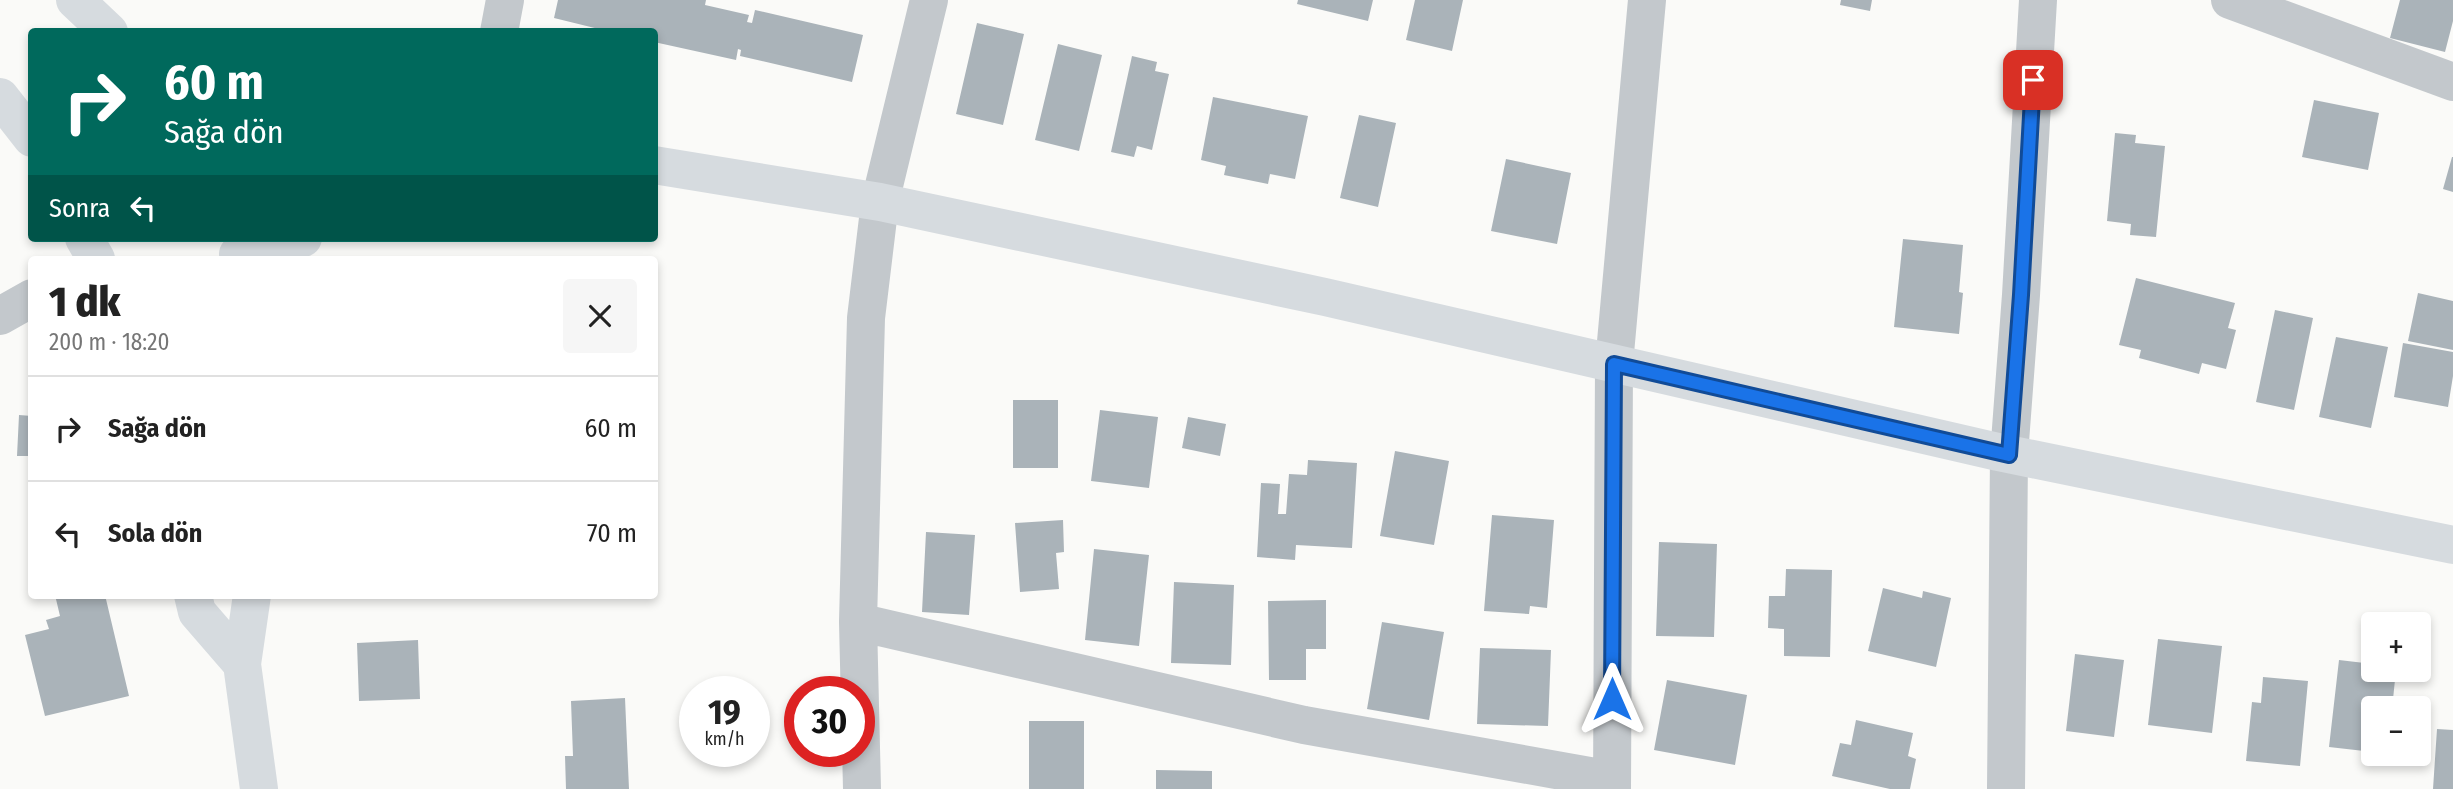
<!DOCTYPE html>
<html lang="tr">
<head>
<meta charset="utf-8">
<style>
  :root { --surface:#fff; --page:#f6f6f6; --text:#222; --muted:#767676; --line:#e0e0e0 }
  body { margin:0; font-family:"Fira Sans Condensed",sans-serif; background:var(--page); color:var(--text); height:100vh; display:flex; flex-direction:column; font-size:26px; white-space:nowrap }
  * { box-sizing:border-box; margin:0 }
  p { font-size:23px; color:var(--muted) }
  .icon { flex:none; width:38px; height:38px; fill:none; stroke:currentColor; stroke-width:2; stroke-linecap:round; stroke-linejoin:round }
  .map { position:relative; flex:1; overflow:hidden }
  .details { position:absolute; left:28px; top:256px; width:630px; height:343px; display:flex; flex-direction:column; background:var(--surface); border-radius:7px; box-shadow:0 4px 10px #0003 }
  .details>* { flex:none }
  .hud { position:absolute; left:28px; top:28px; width:630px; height:214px; border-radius:7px; box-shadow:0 4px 10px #0003; background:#00695c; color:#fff; overflow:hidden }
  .controls { position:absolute; left:2361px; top:612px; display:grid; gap:14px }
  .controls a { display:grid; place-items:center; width:70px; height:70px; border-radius:7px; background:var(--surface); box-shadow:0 4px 10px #0003; font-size:35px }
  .speed { position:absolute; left:679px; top:676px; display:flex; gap:14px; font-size:35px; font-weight:700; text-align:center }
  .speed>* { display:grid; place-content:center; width:91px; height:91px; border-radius:50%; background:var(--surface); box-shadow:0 4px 10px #0003; line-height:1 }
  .speed small { font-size:18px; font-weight:400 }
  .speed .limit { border:10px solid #d22; background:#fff; color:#111 }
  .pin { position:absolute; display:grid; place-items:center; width:60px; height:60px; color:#fff; margin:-30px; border-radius:14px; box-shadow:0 4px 10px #0006 }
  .me { position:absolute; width:77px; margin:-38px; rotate:0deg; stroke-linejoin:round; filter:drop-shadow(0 0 5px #0008) }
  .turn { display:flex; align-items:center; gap:24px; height:147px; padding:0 21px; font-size:32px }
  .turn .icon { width:91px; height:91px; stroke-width:2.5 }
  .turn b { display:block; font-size:49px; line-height:60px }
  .then { display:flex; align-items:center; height:66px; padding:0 21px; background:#0003; gap:14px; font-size:26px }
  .round { display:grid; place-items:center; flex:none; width:74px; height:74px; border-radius:7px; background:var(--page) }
  .summary { display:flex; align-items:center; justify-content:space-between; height:119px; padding:0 21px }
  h1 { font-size:42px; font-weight:800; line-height:52px }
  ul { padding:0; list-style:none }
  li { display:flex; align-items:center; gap:21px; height:105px; padding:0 21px; border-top:2px solid var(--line) }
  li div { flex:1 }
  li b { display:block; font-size:26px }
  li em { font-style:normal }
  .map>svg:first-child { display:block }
</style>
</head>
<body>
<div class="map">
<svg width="2453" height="789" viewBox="0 0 2453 789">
  <rect width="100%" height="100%" fill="#fafaf8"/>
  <path fill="#aab3b9" d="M558,0H706L705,5L749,15L747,22L752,23L755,10L863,35L852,82L740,56L741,50L738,49L736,60L654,42V32H611L554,18Z
    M1298,0H1373L1368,21L1297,4Z
    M1415,0H1463L1452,51L1406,40Z
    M1841,0H1872L1870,11L1840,5Z
    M2400,0H2453V21L2445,52L2390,38Z
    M977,23L1024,34L1003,125L956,114Z
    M1058,44L1102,55L1079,151L1035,140Z
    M1132,56L1157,62L1155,71L1169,74L1152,150L1137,146L1134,157L1111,152Z
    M1213,97L1308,116L1295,179L1270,174L1268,184L1224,175L1226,166L1201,160Z
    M2314,100L2379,113L2368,170L2302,157Z
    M1359,115L1396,123L1378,207L1340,198Z
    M2115,133L2136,135L2135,143L2165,146L2156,237L2130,235L2131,224L2107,221Z
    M2452,157H2453V192L2443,189Z
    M1506,159L1571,173L1557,244L1491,231Z
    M1903,239L1963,245L1959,292L1963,293L1959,334L1894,327Z
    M2136,278L2235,303L2228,328L2236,330L2226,369L2202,363L2199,374L2139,358L2141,350L2119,345Z
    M2418,293L2453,301V350L2408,341Z
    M2275,310L2313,318L2294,410L2256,402Z
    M2336,337L2388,347L2371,428L2319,417Z
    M2403,343L2453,352V376L2448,407L2394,397Z
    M1013,400H1058V468H1013Z
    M1100,410L1158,417L1149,488L1091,481Z
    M19,415L32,416V456H17Z
    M1188,417L1226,424L1220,456L1182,448Z
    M1395,451L1449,461L1434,545L1380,536Z
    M1308,460L1357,463L1352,548L1296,545L1295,560L1257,557L1261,483L1280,484L1278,514H1286L1289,474L1307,475Z
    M1492,515L1554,520L1547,608L1530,606L1529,614L1484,611Z
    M1063,520L1064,552L1056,553L1059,589L1020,592L1015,523Z
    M926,532L975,535L969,615L922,612Z
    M1659,542L1717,544L1714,637L1656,636Z
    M1094,549L1149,555L1139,646L1085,640Z
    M1786,569L1832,570L1830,657L1784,656V629L1768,628L1769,596H1785Z
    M1174,582L1234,585L1231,665L1171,663Z
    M1883,588L1922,598L1923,591L1951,598L1936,667L1868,651Z
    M55,595H105L129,696L45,716L25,635L49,629L46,620L60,616Z
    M1326,600V649H1306V680H1269L1268,601Z
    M1382,622L1444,632L1429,720L1367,709Z
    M2158,639L2222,646L2212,733L2148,725Z
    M418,640L420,699L359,701L357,643Z
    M1480,648L1551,650L1548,726L1477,724Z
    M2075,654L2124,660L2114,737L2066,731Z
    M2339,660L2373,664V670H2396L2392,709H2373V752L2329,747Z
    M2263,677L2308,681L2300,766L2246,761L2252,702L2261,703Z
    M1667,680L1747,695L1735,765L1654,750Z
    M625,698L629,789H566L565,756H573L571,701Z
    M1856,720L1913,733L1908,756L1916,759L1910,789H1890L1832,776L1840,743L1851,745Z
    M1029,721H1084V789H1029Z
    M2437,729L2453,730V789H2433Z
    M1156,770L1212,771V789H1156Z"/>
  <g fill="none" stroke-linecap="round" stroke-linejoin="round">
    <path stroke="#c3c8cc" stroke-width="38" d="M929,0L880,202L866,318L858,622L1304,725L1612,780
      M2230,0L2453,82
      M499,32L505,0
      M0,316L32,298
      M858,622L862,789
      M1612,789L1614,364L1647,0
      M2006,789L2009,455L2021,295L2038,0"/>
    <path stroke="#d6dbdf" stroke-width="38" d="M75,0L109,32
      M0,97L32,138
      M654,165L880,202L1325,297L1998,452L2453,545
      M84,238L96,259
      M238,254L303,238
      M193,595L197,612L242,664
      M252,595L242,664L259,789"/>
  </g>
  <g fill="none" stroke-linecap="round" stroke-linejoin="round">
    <g stroke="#114b97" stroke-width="18">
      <path id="route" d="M1612,699L1614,364L2009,455L2021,295L2033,80"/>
    </g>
    <use href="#route" stroke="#1a73e8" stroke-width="12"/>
  </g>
</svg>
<div class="controls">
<a>+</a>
<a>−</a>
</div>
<div class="speed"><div>19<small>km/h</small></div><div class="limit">30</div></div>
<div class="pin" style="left:2033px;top:80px;background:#d93025"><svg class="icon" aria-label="arrive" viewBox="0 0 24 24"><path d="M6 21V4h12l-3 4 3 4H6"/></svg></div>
<svg class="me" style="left:1612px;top:699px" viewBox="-20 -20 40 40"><path d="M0-17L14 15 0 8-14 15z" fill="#1a73e8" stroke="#fff" stroke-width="4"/></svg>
<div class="hud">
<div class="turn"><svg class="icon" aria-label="right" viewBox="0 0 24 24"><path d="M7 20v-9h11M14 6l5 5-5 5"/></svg><div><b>60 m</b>Sağa dön</div></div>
<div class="then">Sonra<svg class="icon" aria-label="left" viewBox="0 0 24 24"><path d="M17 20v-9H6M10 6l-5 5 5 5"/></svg></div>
</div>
<section class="details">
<div class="summary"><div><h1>1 dk</h1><p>200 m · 18:20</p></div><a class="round"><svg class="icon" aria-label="close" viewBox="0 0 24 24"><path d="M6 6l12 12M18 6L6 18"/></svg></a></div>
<ul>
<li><svg class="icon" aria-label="right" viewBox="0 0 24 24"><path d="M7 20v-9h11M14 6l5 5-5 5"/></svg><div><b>Sağa dön</b></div><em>60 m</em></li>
<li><svg class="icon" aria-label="left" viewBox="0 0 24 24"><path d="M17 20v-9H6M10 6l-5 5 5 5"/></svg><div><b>Sola dön</b></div><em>70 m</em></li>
</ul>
</section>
</div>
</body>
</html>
